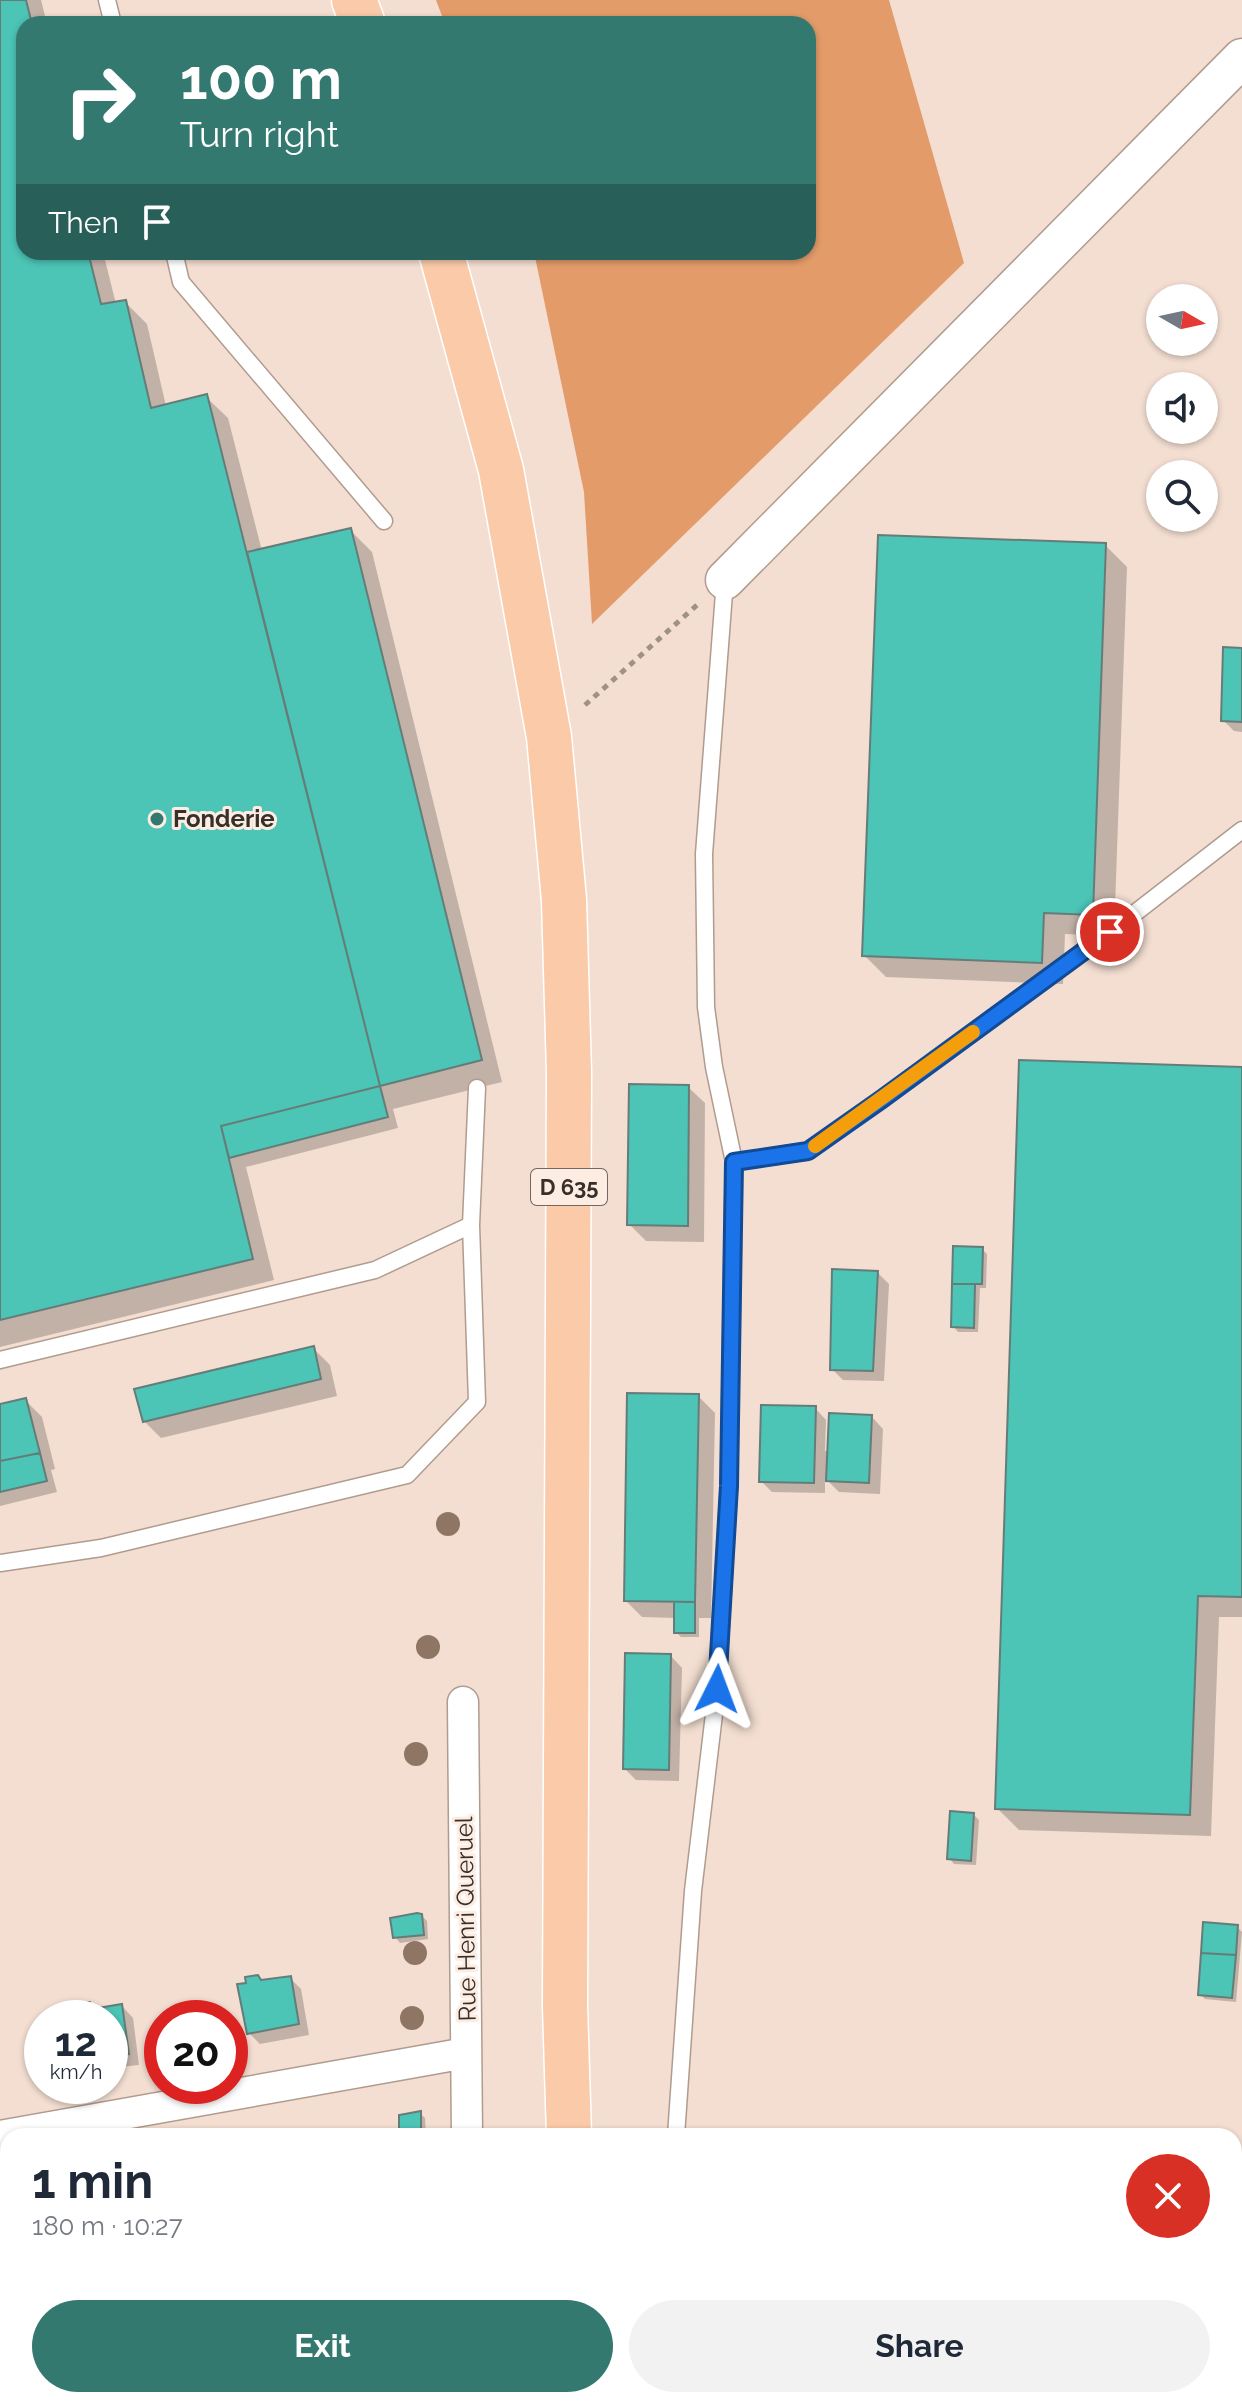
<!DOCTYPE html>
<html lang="en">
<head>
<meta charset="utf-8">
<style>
  :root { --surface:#fff; --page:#f2f2f3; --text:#1f2937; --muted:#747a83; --accent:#337970 }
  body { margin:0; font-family:Raleway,sans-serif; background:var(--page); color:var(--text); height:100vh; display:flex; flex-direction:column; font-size:30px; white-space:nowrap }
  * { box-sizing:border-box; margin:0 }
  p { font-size:26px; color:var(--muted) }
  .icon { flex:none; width:44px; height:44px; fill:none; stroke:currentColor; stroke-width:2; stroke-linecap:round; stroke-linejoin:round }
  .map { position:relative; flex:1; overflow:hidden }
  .side { position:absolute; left:0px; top:2128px; width:1242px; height:280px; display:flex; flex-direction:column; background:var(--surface); border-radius:24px 24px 0 0; box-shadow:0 2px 6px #0004 }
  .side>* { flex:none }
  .hud { position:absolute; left:16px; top:16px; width:800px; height:244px; border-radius:24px; box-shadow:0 2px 6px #0004; background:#337970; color:#fff; overflow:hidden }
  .needle { width:52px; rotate:99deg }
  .fabs { position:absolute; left:1146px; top:284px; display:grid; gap:16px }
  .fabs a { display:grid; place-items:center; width:72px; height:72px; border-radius:50%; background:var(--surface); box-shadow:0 2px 6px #0004; font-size:40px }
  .speed { position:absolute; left:24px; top:2000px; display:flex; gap:16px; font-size:40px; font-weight:700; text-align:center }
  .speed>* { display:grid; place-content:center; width:104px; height:104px; border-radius:50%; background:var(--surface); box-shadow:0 2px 6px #0004; line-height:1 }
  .speed small { font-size:20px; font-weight:400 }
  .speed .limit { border:12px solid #d22; background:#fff; color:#111 }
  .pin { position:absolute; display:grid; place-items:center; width:68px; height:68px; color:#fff; margin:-34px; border:4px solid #fff; border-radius:50%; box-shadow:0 2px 8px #0007 }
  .me { position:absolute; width:88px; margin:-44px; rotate:3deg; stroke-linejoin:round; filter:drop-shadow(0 0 6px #0008) }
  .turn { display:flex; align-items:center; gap:28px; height:168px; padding:0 32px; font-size:36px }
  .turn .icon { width:104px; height:104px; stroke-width:2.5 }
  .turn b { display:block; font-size:56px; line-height:68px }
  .then { display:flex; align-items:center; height:76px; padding:0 32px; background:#0003; gap:16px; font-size:30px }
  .round { display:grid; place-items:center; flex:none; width:84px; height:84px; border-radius:42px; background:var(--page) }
  .headline { display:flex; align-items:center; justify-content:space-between; height:136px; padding:0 32px }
  h1 { font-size:48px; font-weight:700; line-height:60px }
  .primary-button { display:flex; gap:16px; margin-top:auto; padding:16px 32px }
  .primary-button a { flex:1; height:92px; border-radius:48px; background:var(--accent); color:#fff; font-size:32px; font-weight:700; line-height:92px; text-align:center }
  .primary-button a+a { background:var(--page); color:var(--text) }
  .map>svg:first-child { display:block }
</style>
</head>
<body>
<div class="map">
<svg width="1242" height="2408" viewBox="0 0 1242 2408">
  <rect width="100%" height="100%" fill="#f3ded1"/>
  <path fill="#e39b69" d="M436,0H889L964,263L592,624L584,492L534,252H808V24H445Z"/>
  <path fill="#0003" d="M0,0H41L47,24H24V252H103L116,304L125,302L147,324L166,406L206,397L228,418L262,551L350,530L372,552L502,1082L393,1109L398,1128L246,1167L274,1280L0,1347Z
    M1105,545L1127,567L1114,936L1065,934L1063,984L886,977L864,955Z
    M1242,650V732L1234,731L1223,720Z
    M1242,1069V1617H1219L1211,1836L1019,1830L997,1808Z
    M688,1087L705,1103L704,1242L646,1241L629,1224Z
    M982,1249L987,1254L986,1288H980L978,1332H958L953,1326Z
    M878,1273L889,1284L884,1381L843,1380L832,1369Z
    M313,1348L330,1365L337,1396L161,1438L144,1421Z
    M698,1396L715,1413L711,1618H699V1637H681L676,1632V1618L642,1617L626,1601Z
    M25,1400L42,1417L55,1469L51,1470L57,1492L0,1506V1406Z
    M815,1408L826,1420L825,1451H829L872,1417L883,1429L880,1494L839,1492L825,1478V1493L772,1492L761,1481Z
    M671,1656L682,1668L679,1781L636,1780L625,1769Z
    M974,1815L979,1820L976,1865L954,1864L949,1858Z
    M422,1916L427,1921L428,1939L400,1943L395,1937Z
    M1237,1927L1242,1932L1236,2002L1205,1999L1200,1994Z
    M290,1978L301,1989L309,2035L260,2044L249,2033L263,1982Z
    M90,2004L96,2010L122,2006L133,2018L139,2065L110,2068V2018H72Z
    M420,2113L425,2118L426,2136H401Z
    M379,2400H425L428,2408H381Z
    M817,2400H869L870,2408H818Z"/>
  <path fill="#4cc4b6" stroke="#657d79" stroke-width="2" d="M0,0H26L32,24H24V252H88L101,304L126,300L151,408L207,394L380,1086L221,1126L253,1259L0,1320Z
    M351,528L482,1060L380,1086L247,552Z
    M878,535L1106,543L1093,915L1044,913L1042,963L862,956Z
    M1223,647L1242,648V722L1221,721Z
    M1019,1060L1242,1067V1597L1198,1596L1190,1815L995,1809Z
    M629,1084L689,1085L688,1226L627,1225Z
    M380,1086L388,1117L229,1158L221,1126Z
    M953,1246L983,1247L982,1284H952Z
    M832,1269L878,1271L873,1371L830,1370Z
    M952,1284H975L974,1328L951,1327Z
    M314,1346L321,1379L143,1422L134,1389Z
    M627,1393L699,1394L695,1602L624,1601Z
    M26,1398L40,1453L0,1461V1404Z
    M761,1405L816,1406L814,1483L759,1482Z
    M829,1413L872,1415L869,1483L826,1481Z
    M40,1453L47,1481L0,1492V1461Z
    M674,1602H695V1633H674Z
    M625,1653L671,1654L669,1770L623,1769Z
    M950,1811L974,1813L971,1861L947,1859Z
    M417,1913L422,1914L424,1935L393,1938L390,1918Z
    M1203,1922L1238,1925L1236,1955L1201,1953Z
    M1201,1953L1236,1955L1232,1998L1198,1995Z
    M258,1975L261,1980L291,1976L299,2024L247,2034L237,1984L246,1983L245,1977Z
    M90,2002L92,2009L122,2004L129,2054L110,2056V2018H70L69,2012L78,2011L77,2003Z
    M421,2111V2136H399V2115Z
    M377,2400H419L421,2408H379Z
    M815,2400H860L861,2408H816Z
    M242,2401L244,2407L251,2405L252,2408H218Z"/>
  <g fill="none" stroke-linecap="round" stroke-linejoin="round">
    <g stroke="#b09c8f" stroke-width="19">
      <path id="service" d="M107,0L113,24
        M174,252L181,282L384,521
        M734,1162L808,1151L882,1099L1135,913L1242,830
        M0,1360L375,1270L471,1225L477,1088
        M0,1563L101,1548L407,1475L477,1402L471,1225
        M676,2136L693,1891L717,1689L729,1486L734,1162L714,1067L706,1007L704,854L725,580
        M685,2400L687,2408
        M770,2400L775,2408"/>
    </g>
    <g stroke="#b09c8f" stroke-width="33">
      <path id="minor" d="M463,1702L467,2136
        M0,2136L466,2053
        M331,2400L333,2408
        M481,2400L482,2408"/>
    </g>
    <g stroke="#b09c8f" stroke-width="41">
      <path id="tertiary" d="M725,580L1242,58
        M0,2401L8,2399"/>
    </g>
    <g stroke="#fff" stroke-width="47">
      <path id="primary" d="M354,0L363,24
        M441,252L501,470L549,737L564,900L569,1073L565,2006L569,2136
        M594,2400L595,2408"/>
    </g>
    <path stroke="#a09187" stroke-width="5" stroke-dasharray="6 6" stroke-linecap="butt" d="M585,705L697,605"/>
    <use href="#service" stroke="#fff" stroke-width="16"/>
    <use href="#minor" stroke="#fff" stroke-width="30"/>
    <use href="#tertiary" stroke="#fff" stroke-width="38"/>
    <use href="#primary" stroke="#facaa9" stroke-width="44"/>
  </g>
  <g fill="#8f7664">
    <circle cx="448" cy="1524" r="12"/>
    <circle cx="428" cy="1647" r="12"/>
    <circle cx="416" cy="1754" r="12"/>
    <circle cx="415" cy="1953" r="12"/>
    <circle cx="412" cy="2018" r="12"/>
  </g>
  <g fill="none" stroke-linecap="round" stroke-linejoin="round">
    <g stroke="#114b97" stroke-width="20">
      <path id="route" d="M717,1689L729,1486L734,1162L808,1151L882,1099L1110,932"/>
    </g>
    <use href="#route" stroke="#1a73e8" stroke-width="14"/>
    <path stroke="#f59e0b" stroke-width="14" d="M815,1146L973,1032"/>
  </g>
  <circle fill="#337970" stroke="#fdece2" stroke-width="3" cx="157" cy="819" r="8"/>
  <g text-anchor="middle" stroke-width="6" stroke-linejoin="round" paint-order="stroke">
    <rect fill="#fdece2" stroke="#726861" stroke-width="2" x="531" y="1169" width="76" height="36" rx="6"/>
    <g font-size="22" font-weight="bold" fill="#372f2a">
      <text x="569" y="1195">D 635</text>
    </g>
    <g font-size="24" font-weight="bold" fill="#372f2a" stroke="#fdece2" text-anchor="start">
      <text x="173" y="827">Fonderie</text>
    </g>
    <g font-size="24" fill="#372f2a" stroke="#fdece2">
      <text transform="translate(466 1919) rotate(-91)" y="8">Rue Henri Queruel</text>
    </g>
  </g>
</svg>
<div class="fabs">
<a><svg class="needle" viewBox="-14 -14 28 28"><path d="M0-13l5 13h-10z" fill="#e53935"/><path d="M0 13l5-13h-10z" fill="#747a83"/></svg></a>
<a><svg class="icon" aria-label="sound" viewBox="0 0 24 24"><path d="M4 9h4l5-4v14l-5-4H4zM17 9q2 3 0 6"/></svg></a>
<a><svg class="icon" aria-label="search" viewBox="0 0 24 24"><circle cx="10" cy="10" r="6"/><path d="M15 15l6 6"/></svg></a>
</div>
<div class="speed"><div>12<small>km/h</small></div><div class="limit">20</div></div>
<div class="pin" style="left:1110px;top:932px;background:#d93025"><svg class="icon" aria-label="arrive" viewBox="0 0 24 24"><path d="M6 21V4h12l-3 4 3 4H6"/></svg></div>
<svg class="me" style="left:717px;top:1689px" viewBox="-20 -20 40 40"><path d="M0-17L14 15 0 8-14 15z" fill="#1a73e8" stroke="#fff" stroke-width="4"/></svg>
<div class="hud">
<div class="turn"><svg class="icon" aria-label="right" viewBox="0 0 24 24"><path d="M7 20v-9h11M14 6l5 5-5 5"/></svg><div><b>100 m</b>Turn right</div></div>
<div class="then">Then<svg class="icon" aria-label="arrive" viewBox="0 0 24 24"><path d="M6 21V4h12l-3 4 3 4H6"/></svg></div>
</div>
<section class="side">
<div class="headline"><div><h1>1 min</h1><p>180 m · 10:27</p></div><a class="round" style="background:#d93025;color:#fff"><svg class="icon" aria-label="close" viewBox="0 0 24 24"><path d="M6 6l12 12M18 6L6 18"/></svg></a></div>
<div class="primary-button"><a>Exit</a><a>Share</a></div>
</section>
</div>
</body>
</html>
